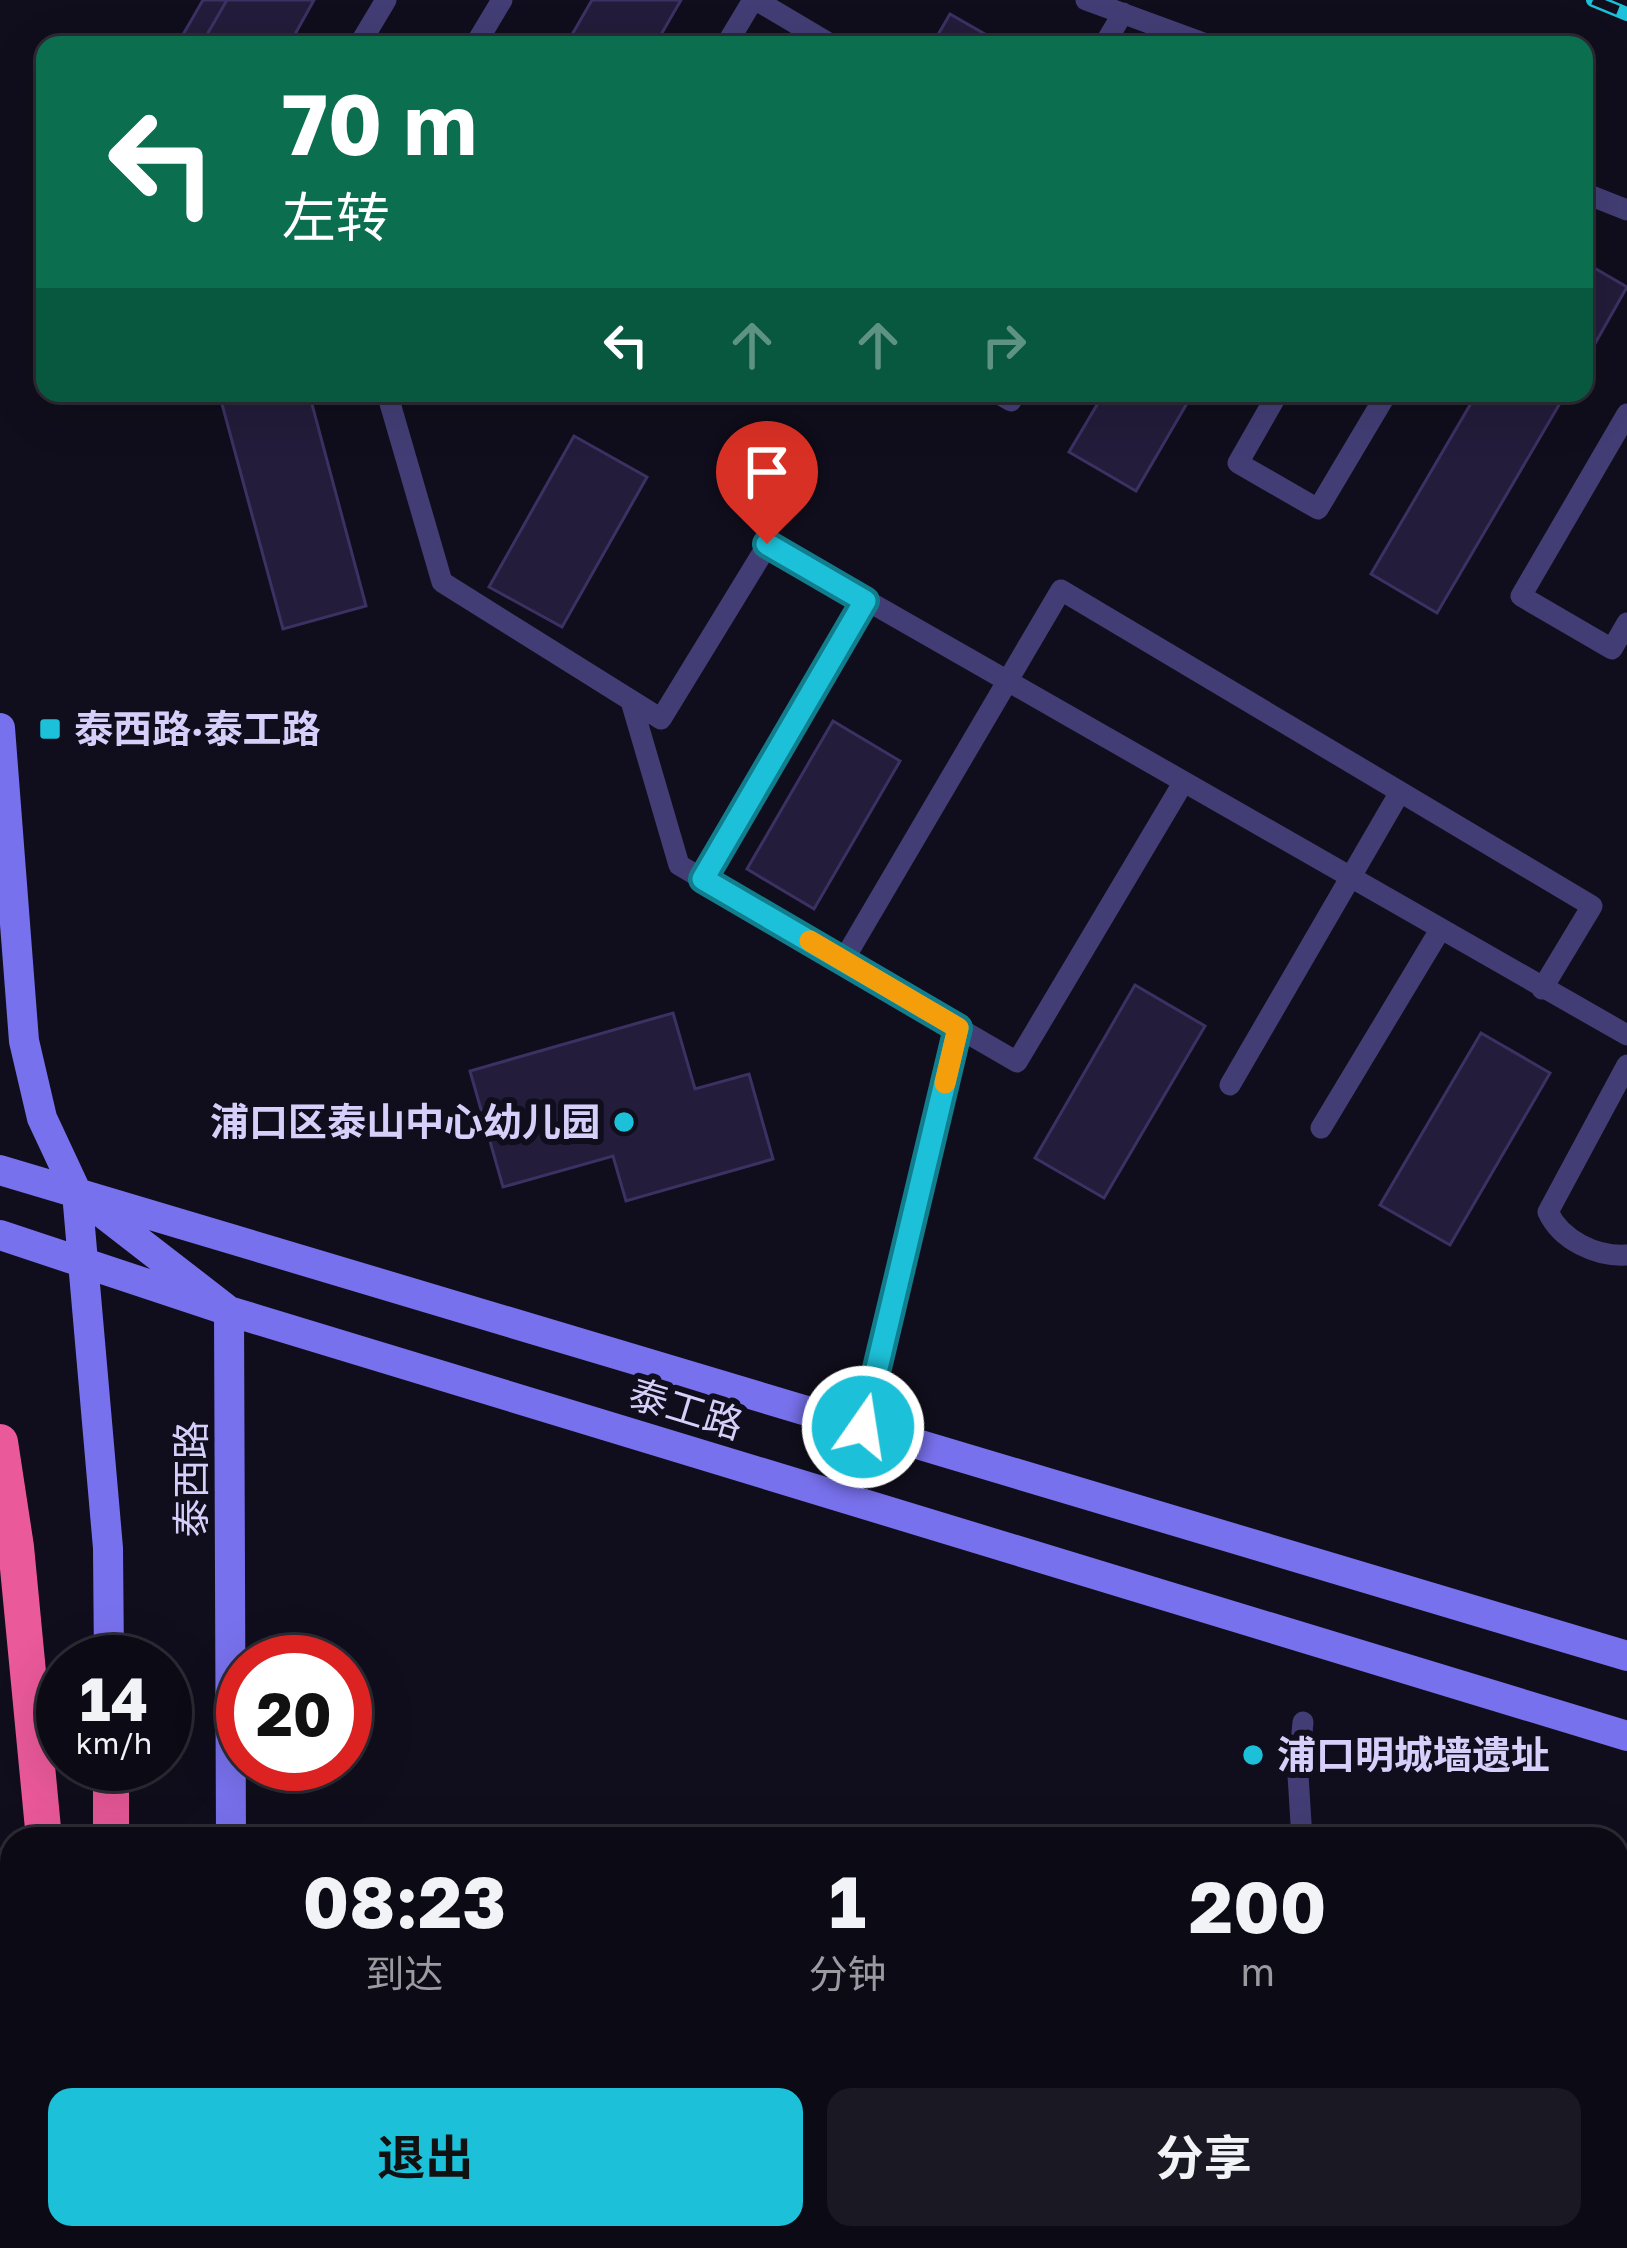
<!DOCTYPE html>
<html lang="zh">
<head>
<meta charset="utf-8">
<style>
  :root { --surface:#0c0a15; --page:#1a1822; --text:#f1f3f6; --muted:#9a9aa0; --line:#2c2b34; --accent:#1cc0d8 }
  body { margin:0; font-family:"Golos Text","Noto Sans SC",sans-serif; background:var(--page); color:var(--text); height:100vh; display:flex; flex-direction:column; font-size:45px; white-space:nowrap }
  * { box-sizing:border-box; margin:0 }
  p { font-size:39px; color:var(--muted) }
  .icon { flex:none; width:66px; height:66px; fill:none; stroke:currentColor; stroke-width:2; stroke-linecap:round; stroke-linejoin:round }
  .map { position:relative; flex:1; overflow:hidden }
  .drawer { position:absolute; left:0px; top:1827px; width:1629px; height:423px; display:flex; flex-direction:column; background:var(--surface); border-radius:36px 36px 0 0; box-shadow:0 12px 48px #0002,0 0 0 3px var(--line) }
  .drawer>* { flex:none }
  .top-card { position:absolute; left:36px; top:36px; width:1557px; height:366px; border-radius:24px; box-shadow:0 12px 48px #0002,0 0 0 3px var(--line); background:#0b6e4f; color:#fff; overflow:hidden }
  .speed { position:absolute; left:36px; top:1635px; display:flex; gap:24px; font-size:60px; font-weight:700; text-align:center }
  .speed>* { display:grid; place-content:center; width:156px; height:156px; border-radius:50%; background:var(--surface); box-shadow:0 12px 48px #0002,0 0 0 3px var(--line); line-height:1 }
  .speed small { font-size:30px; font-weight:400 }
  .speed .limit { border:18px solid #d22; background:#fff; color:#111 }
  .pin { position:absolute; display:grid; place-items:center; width:102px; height:102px; color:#fff; margin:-123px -51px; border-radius:50% 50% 50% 0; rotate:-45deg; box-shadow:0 0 12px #0007 }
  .pin .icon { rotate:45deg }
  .me { position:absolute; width:132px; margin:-66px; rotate:13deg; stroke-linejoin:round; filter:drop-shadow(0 0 9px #0008) }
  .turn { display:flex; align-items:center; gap:42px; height:252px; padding:0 48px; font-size:54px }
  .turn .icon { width:156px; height:156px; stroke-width:2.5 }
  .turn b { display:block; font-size:84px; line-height:102px }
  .lanes { display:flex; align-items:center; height:114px; padding:0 48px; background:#0003; justify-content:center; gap:60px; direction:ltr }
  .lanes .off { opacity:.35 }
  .eta { display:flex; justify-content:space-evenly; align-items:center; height:204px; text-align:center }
  .eta b { font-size:72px; font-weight:700; line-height:84px }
  .action { display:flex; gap:24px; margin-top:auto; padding:24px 48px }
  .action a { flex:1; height:138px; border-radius:24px; background:var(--accent); color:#111; font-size:48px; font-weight:700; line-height:138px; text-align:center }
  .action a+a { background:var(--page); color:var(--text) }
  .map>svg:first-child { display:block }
</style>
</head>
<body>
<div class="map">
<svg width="1627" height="2248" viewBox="0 0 1627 2248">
  <rect width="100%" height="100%" fill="#100e1c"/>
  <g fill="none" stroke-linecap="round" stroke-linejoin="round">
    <path stroke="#13243f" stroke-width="12" d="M1617,2172L1627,2163
      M374,2238L577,2244L673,2238
      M1264,2238L1345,2247L1455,2238"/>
  </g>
  <path fill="#231c3a" stroke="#3c3163" stroke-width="3" d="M203,0H227L201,45H177Z
    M227,0H314L289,45H201Z
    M592,0H681L655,45H566Z
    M950,14L1004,45H932Z
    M1584,262L1627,287L1584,363Z
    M219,393H309L366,606L283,629Z
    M1104,393H1193L1136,491L1069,452Z
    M1477,393H1566L1437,613L1371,574Z
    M574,436L647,477L562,627L489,587Z
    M833,721L900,761L814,909L747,869Z
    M1135,985L1205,1026L1104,1198L1035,1158Z
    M673,1013L695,1089L749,1074L773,1159L626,1201L613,1156L503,1187L470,1071Z
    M1481,1033L1550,1073L1450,1245L1380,1205Z"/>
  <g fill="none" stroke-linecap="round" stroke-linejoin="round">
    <path stroke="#423e75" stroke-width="21" d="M756,0L832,45
      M1086,0L1209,45
      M359,45L386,0
      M475,45L502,0
      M726,45L753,0
      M1104,45L1123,13
      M1584,193L1627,210
      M387,393L442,582L661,719L768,544L1627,1035
      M997,393L1011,401L1016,393
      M1278,393L1238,463L1318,509L1387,393
      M1627,414L1521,596L1612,649L1627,623
      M631,701L679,865L843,961
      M1183,783L1017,1062L843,961L1061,590L1592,906L1542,989
      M703,879L865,601
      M1627,1065L1548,1212C1561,1240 1596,1257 1627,1255
      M1230,1085L1400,792
      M1321,1128L1440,930
      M863,1427L958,1027
      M1302,1839L1298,1775L1303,1722
      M1290,2248L1291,2238"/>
    <path stroke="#7871ed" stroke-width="30" d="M0,728L24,1041L42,1118L77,1193L108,1548L109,1662
      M0,1170L1627,1656
      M92,1205L229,1311L231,1839
      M0,1235L229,1311L1627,1736
      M0,2091L10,2248
      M149,2248V2238
      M230,2248L231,2238"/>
    <path stroke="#ea599a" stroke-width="36" d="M0,1442L16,1547L44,1839
      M111,1780V1839
      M61,2238V2248
      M116,2238V2248"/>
    <g stroke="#1cc0d8" stroke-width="14">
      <path id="rail" d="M1593,0L1627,14"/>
    </g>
    <use href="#rail" stroke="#100e1c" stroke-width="9" stroke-dasharray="27" stroke-linecap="butt"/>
  </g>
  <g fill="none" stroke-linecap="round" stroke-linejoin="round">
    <g stroke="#127d8c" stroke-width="30">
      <path id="route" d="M767,544L865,601L703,879L958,1028L863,1427"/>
    </g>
    <use href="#route" stroke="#1cc0d8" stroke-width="21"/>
    <path stroke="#f59e0b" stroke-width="21" d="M810,941L958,1028L945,1083"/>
  </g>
  <g fill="#1cc0d8" stroke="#100e1c" stroke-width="4.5">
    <rect x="38" y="717" width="24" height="24" rx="6"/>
    <circle cx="624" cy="1122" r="12"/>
    <circle cx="1253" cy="1755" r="12"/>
  </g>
  <g text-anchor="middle" stroke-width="12" stroke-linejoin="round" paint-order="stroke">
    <g font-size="39" font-weight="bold" fill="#d5cff9" stroke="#100e1c" text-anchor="start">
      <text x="74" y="743">泰西路·泰工路</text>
      <text x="600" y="1136" text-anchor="end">浦口区泰山中心幼儿园</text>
      <text x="1277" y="1769">浦口明城墙遗址</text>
    </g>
    <g font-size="39" fill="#d5cff9" stroke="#100e1c">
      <text transform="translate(686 1409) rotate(17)" y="14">泰工路</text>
      <text transform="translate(191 1479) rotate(-90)" y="14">泰西路</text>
    </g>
  </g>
</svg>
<div class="speed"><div>14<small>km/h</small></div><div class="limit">20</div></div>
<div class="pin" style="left:767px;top:544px;background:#d93025"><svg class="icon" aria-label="arrive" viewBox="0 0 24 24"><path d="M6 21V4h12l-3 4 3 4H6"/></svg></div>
<svg class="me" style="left:863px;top:1427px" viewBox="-20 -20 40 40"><circle r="17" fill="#1cc0d8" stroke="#fff" stroke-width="3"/><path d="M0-11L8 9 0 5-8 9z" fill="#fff"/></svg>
<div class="top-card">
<div class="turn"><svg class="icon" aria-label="left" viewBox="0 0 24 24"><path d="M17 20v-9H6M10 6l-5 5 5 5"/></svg><div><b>70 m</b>左转</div></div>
<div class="lanes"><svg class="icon" aria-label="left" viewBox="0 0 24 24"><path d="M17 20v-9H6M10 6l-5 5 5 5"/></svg><svg class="icon off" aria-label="ahead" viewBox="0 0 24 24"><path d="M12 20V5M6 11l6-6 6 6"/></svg><svg class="icon off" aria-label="ahead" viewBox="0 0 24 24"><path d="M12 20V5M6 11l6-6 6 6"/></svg><svg class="icon off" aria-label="right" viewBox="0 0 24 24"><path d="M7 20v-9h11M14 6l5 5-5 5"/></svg></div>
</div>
<section class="drawer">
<div class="eta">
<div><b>08:23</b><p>到达</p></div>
<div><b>1</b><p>分钟</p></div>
<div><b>200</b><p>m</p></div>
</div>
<div class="action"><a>退出</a><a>分享</a></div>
</section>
</div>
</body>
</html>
